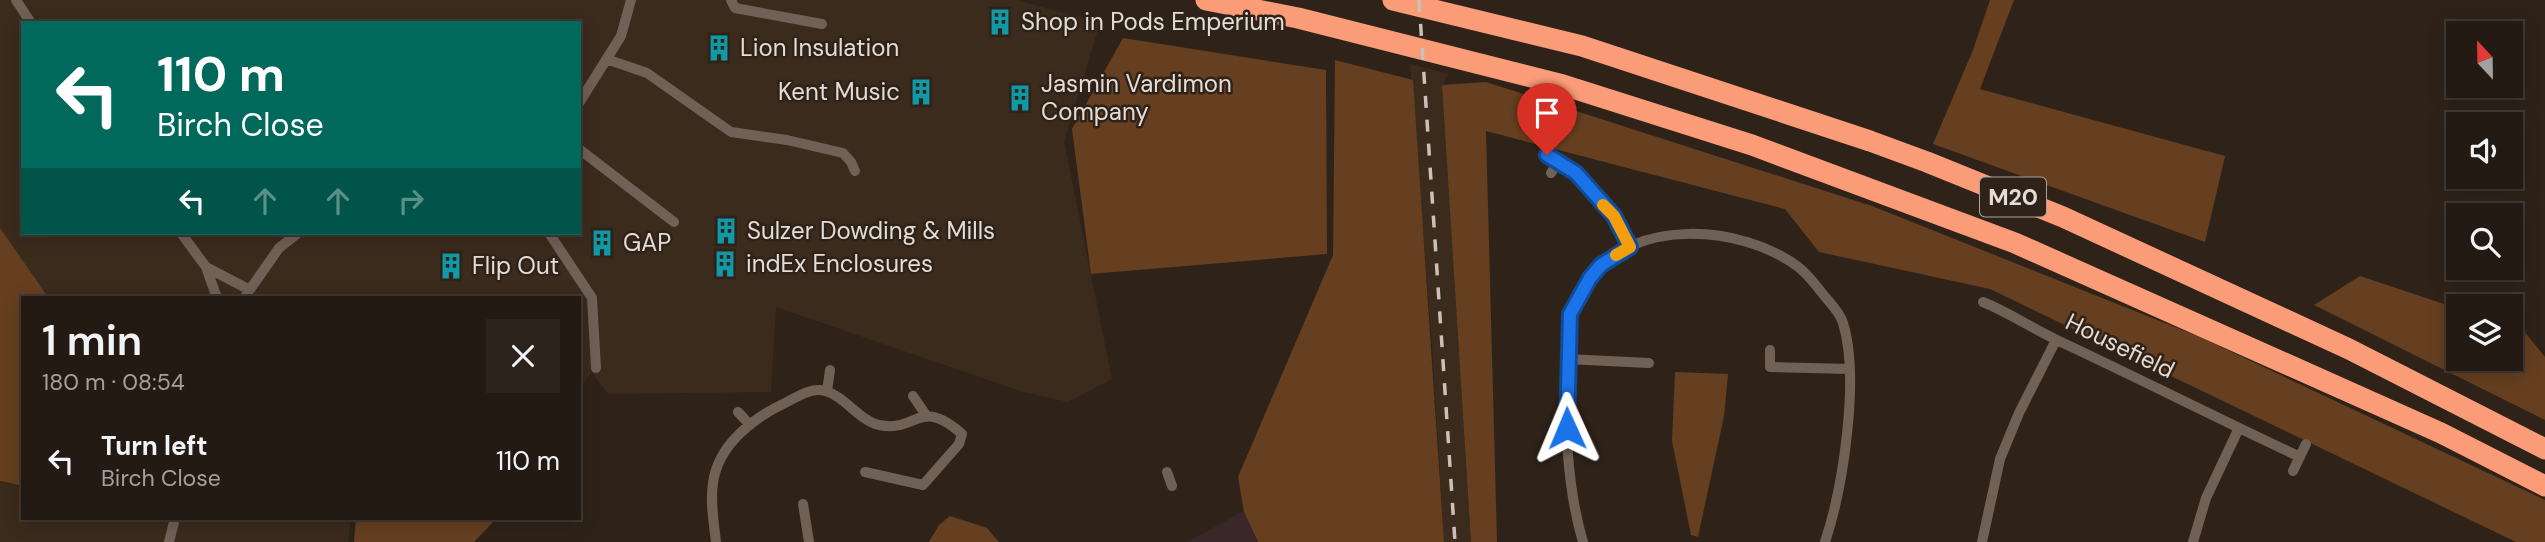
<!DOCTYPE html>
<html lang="en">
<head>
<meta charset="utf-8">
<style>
  :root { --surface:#231a13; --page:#2b231c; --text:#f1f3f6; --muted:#a3a1a0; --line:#403833 }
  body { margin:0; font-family:"DM Sans",sans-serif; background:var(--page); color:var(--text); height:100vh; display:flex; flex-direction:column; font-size:26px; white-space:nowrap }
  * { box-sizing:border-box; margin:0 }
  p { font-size:23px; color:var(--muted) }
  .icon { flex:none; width:38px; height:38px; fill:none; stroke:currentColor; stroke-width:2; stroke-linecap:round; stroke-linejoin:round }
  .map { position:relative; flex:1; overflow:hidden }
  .sheet { position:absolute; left:21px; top:296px; width:560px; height:224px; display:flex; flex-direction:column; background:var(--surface); border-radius:0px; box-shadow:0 4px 18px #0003,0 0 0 2px var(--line) }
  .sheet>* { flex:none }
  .banner { position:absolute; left:21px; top:21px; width:560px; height:214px; border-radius:0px; box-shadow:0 4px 18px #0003,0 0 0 2px var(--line); background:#00695c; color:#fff; overflow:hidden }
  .needle { width:46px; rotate:338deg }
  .buttons { position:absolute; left:2446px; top:21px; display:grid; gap:14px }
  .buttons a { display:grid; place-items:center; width:77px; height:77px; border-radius:0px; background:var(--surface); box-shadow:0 4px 18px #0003,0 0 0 2px var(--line); font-size:35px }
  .pin { position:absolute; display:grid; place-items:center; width:60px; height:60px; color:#fff; margin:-72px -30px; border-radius:50% 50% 50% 0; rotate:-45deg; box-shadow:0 0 7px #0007 }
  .pin .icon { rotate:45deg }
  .me { position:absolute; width:77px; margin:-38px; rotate:359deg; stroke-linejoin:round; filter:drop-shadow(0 0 5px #0008) }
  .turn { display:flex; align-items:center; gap:24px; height:147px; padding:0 21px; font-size:32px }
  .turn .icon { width:91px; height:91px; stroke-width:2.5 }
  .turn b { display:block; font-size:49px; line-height:60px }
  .lanes { display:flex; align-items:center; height:66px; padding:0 21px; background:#0003; justify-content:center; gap:35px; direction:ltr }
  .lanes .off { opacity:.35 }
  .round { display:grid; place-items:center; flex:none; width:74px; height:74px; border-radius:0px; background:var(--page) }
  .headline { display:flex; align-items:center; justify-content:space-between; height:119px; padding:0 21px }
  h1 { font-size:42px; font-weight:600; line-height:52px }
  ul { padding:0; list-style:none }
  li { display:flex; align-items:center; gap:21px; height:91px; padding:0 21px }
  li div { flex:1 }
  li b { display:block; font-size:26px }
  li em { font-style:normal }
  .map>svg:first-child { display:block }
</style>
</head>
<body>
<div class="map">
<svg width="2545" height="542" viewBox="0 0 2545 542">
  <rect width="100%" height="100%" fill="#2f2319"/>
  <path fill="#3b2b1d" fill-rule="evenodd" d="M0,0H1016L1100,23L1064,141L1112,379L1068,402L1020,391L776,307L771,392L608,394L592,373L579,388V298L38,297L0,256ZM23,23H579V233H23Z
    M1410,64L1449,74L1442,85L1471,542H1444L1432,345Z
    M0,482L23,486V518H351L348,542H0Z"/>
  <path fill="#3a272a" d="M1244,511L1257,542H1187Z"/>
  <path fill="#653f20" d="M1990,0H2014L1980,89L2225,156L2205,242L1933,144L1973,50Z
    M1123,38L1326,70L1327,254L1091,274L1072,129Z
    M1335,60L1413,80L1444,542H1258L1244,512L1238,477L1333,255Z
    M1486,82L1872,206L2200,337L2545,500V542H2516L1990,289L1819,252L1785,209L1486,131L1497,542H1471L1442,85Z
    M0,228L48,297L23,298V486L0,481Z
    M2360,276L2459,309V359H2511V326L2523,330L2545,357V420L2314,305Z
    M1675,372L1728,374L1724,416L1698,537L1691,535L1672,441Z
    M950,516L987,528L999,542H929L939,525Z
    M356,518H497L474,542H354Z"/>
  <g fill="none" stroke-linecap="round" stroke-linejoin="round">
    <path stroke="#706156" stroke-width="10" d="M16,0L31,23
      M731,0L735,8L822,24
      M609,60L647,73L731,132L787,140L843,153L851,162L855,171
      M579,103L621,36L631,0
      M579,149L674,222
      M1547,155L1576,173L1614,217L1630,247
      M1551,173L1559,161
      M181,233L206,267L217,298
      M549,233L592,298L596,368
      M206,267L248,289
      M244,298L279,248L298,233
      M1983,302C2010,313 2033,329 2059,341C2140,379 2219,419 2300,457
      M1770,350V367L1850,369
      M1567,359L1649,363
      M827,391L830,370
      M913,396L926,415
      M738,412L750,425
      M2293,471L2306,444
      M1167,472L1172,486
      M803,504L809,542
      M169,542L175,518
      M716,542C714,523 710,503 713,483C718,445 753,418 785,403C797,397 811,387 825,391C845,396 858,420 879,425C917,433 919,396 962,434L959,444L923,485L865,472
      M1583,542C1567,488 1564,420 1567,364C1568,348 1567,332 1570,316C1573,304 1582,289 1589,279C1634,217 1741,225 1797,266C1807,273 1814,283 1822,293C1829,302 1840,312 1843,323C1860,378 1843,488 1825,542
      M1982,542L2000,459L2019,413L2056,340
      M2193,542L2206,498L2239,428"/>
    <path stroke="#fa9c78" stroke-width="21" d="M1206,0L1298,18L1563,85L1752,145L2015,243L2441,433L2545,486
      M1393,0L1582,46L1870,141L1927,162L2063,217L2349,349L2545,449"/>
    <path stroke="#c9c0b9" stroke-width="3.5" stroke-dasharray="12 12" stroke-linecap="butt" d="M1419,0L1455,542"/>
  </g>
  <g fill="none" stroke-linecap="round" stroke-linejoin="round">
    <g stroke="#114b97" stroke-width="18">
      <path id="route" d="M1547,155L1576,173L1614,216L1630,247L1601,265L1590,278L1570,314L1567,428"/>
    </g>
    <use href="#route" stroke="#1a73e8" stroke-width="12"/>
    <path stroke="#f59e0b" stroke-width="12" d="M1603,205L1614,216L1630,247L1616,255"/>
  </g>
  <defs>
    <g id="building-bare" transform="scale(2.1)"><path d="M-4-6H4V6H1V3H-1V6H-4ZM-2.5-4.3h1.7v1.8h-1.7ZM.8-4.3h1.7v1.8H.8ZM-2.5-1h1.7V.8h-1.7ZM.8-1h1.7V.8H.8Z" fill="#0f9aa8" stroke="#2f2319" stroke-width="2.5" paint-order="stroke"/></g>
  </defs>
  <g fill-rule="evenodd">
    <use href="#building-bare" x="1000" y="22"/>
    <use href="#building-bare" x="719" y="48"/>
    <use href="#building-bare" x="921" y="92"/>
    <use href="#building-bare" x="1020" y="98"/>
    <use href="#building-bare" x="726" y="231"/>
    <use href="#building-bare" x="602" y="243"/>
    <use href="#building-bare" x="725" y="264"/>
    <use href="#building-bare" x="451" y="266"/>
  </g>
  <g text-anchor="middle" stroke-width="5" stroke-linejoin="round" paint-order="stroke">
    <rect fill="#2f2319" stroke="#aea49d" stroke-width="2" x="1980" y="177.5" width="66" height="39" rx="5"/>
    <g font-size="23" font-weight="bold" fill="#e4dcd5">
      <text x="2013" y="205">M20</text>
    </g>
    <g font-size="24" fill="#e4dcd5" stroke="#2f2319" text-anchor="start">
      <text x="1021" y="30">Shop in Pods Emperium</text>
      <text x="740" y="56">Lion Insulation</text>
      <text x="1041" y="92">Jasmin Vardimon<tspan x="1041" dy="28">Company</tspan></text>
      <text x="900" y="100" text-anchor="end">Kent Music</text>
      <text x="747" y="239">Sulzer Dowding &amp; Mills</text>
      <text x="623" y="251">GAP</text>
      <text x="746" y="272">indEx Enclosures</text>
      <text x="472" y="274">Flip Out</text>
    </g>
    <g font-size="24" fill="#e4dcd5" stroke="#2f2319">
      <text transform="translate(2120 346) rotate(26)" y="8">Housefield</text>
    </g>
  </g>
</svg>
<div class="buttons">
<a><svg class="needle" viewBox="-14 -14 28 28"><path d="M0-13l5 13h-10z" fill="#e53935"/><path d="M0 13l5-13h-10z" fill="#a3a1a0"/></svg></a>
<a><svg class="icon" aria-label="sound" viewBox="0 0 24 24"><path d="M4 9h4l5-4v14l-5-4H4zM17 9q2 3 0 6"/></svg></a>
<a><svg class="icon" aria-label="search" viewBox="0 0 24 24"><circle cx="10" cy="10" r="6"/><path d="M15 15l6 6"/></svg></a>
<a><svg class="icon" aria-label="layers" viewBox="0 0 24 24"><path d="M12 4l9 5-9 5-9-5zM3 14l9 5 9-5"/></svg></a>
</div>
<div class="pin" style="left:1547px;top:155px;background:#d93025"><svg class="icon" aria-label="arrive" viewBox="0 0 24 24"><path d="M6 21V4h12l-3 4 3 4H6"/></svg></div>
<svg class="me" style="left:1567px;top:428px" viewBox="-20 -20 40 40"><path d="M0-17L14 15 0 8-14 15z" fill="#1a73e8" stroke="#fff" stroke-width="4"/></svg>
<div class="banner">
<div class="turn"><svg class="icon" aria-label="left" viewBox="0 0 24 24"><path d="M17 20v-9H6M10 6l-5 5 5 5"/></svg><div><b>110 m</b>Birch Close</div></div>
<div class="lanes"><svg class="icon" aria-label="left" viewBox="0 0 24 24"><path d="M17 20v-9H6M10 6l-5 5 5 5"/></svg><svg class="icon off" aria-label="ahead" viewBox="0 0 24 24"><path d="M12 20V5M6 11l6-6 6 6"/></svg><svg class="icon off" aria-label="ahead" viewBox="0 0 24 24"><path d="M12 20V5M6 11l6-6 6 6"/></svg><svg class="icon off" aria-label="right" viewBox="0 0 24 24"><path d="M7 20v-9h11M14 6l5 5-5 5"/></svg></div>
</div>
<section class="sheet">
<div class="headline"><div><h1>1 min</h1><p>180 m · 08:54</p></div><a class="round"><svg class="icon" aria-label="close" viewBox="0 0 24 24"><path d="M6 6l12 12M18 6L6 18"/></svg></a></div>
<ul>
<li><svg class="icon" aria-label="left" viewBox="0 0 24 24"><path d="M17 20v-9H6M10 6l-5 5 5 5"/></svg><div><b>Turn left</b><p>Birch Close</p></div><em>110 m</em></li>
</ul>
</section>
</div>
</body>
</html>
